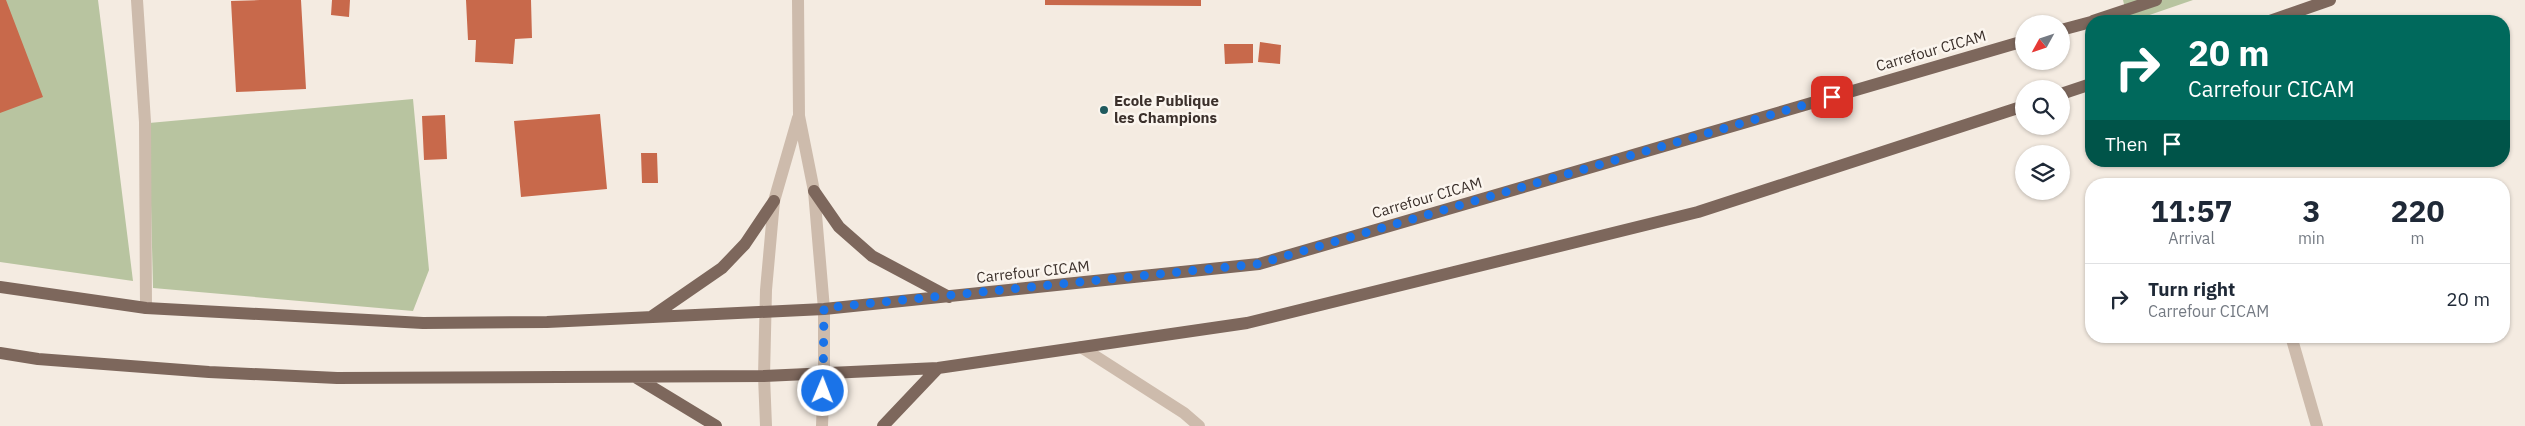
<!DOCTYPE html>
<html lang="en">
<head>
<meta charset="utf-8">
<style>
  :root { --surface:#fff; --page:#f2f2f3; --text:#1f2937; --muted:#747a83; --line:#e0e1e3 }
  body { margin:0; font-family:"IBM Plex Sans",sans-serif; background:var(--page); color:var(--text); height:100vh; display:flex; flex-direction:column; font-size:19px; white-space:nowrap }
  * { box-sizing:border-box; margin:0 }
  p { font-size:16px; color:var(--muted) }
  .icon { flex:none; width:28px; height:28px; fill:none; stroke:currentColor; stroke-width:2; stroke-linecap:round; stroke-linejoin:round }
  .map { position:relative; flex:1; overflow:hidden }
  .drawer { position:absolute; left:2085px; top:178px; width:425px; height:165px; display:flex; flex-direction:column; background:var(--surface); border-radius:20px; box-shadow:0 1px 4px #0004 }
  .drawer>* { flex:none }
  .guide { position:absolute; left:2085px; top:15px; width:425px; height:152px; border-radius:20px; box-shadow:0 1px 4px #0004; background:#00695c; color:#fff; overflow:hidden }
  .needle { width:32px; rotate:230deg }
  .controls { position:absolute; left:2015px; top:15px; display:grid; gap:10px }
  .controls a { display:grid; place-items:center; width:55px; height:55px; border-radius:50%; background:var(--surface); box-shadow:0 1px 4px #0004; font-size:25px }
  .pin { position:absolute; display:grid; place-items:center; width:42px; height:42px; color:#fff; margin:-21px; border-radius:10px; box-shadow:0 2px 8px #0006 }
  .me { position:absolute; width:55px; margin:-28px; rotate:1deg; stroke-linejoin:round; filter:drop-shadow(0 0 4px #0008) }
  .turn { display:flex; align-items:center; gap:18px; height:105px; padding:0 20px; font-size:22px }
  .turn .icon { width:65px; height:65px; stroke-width:2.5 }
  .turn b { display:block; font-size:35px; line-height:42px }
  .then { display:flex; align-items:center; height:48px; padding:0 20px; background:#0003; gap:10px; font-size:19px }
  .eta { display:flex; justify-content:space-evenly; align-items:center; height:85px; text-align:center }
  .eta b { font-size:30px; font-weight:800; line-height:35px }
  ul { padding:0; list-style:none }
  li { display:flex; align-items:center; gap:15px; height:70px; padding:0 20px; border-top:1px solid var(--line) }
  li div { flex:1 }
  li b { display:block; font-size:19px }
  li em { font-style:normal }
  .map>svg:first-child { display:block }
</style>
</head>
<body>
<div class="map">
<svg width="2525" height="426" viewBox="0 0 2525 426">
  <rect width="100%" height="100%" fill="#f4ebe1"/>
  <path fill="#b8c4a0" d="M0,0H98L133,281L0,262Z
    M2123,0H2193L2132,21H2128Z
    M413,99L429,270L413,311L153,288L149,123Z"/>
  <path fill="#c8694b" d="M0,0H6L43,97L0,113Z
    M260,0H301L306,89L236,92L231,1Z
    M332,0H350L349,17L331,15Z
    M466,0H531L532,38L515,39L513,64L475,62L476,40H468Z
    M1045,0H1201V6L1045,5Z
    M1260,42L1281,45L1280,64L1258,62Z
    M1224,44H1253V63L1225,64Z
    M600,114L607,189L521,197L514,121Z
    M445,115L447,159L424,160L422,116Z
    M641,153H657L658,183H642Z"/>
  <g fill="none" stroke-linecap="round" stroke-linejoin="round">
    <path stroke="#cdbbac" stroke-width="12" d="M137,0L145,122L146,308
      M2291,336L2317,426
      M1081,347L1184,413L1199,426
      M764,376L766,426
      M822,426L824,374"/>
    <path stroke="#cdbbac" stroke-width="12" d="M798,0L799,116L814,191L824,309V374
      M764,376L766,290L774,201L798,118"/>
    <path stroke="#7d675c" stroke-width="12" d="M2093,21L2156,0
      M2270,21L2330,0
      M2061,30L2091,22
      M2061,94L2091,84
      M814,191L839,227L872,256L949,297
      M0,287L146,308L423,323L547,322L824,309L1259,264L2024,41
      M651,317L722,268L745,244L774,201
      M0,353L38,359L209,372L337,378L764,376L938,368L1247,323L1698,212L2024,106
      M637,378L716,426
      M883,426L938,368"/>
  </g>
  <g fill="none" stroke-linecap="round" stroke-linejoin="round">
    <path stroke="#1a73e8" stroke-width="9" stroke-dasharray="0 16.2" d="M823,391L824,308L1258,264L1832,97"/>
  </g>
  <circle fill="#1f5a5e" stroke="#fbf5ee" stroke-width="2" cx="1104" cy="110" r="5"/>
  <g text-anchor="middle" stroke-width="5" stroke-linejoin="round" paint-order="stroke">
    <g font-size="15" fill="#3b302b" stroke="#fbf5ee">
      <text transform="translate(1931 51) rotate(-16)" y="5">Carrefour CICAM</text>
      <text transform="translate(1427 198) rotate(-16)" y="5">Carrefour CICAM</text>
      <text transform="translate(1033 272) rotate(-6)" y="5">Carrefour CICAM</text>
    </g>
    <g font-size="15" font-weight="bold" fill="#3b302b" stroke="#fbf5ee" text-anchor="start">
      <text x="1114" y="106">Ecole Publique<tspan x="1114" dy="17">les Champions</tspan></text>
    </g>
  </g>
</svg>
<div class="controls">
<a><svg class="needle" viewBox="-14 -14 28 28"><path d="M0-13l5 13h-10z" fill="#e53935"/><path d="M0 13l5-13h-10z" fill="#747a83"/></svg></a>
<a><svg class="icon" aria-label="search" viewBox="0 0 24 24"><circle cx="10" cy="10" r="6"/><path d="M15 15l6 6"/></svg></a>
<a><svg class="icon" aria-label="layers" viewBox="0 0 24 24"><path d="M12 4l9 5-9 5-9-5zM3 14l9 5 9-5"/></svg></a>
</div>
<div class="pin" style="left:1832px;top:97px;background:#d93025"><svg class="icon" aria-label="arrive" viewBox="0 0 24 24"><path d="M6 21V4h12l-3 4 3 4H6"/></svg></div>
<svg class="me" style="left:823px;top:391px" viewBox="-20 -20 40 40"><circle r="17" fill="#1a73e8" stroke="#fff" stroke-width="3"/><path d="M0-11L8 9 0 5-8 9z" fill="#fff"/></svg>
<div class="guide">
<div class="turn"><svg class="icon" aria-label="right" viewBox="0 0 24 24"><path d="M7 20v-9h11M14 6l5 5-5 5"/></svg><div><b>20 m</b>Carrefour CICAM</div></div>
<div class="then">Then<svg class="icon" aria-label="arrive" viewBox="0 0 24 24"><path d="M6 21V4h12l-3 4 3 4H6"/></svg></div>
</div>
<section class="drawer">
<div class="eta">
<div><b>11:57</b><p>Arrival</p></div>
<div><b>3</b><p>min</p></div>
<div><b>220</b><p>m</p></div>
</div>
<ul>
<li><svg class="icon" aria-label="right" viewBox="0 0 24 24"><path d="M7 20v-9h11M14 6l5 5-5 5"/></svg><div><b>Turn right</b><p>Carrefour CICAM</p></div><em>20 m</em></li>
</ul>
</section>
</div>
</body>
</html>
